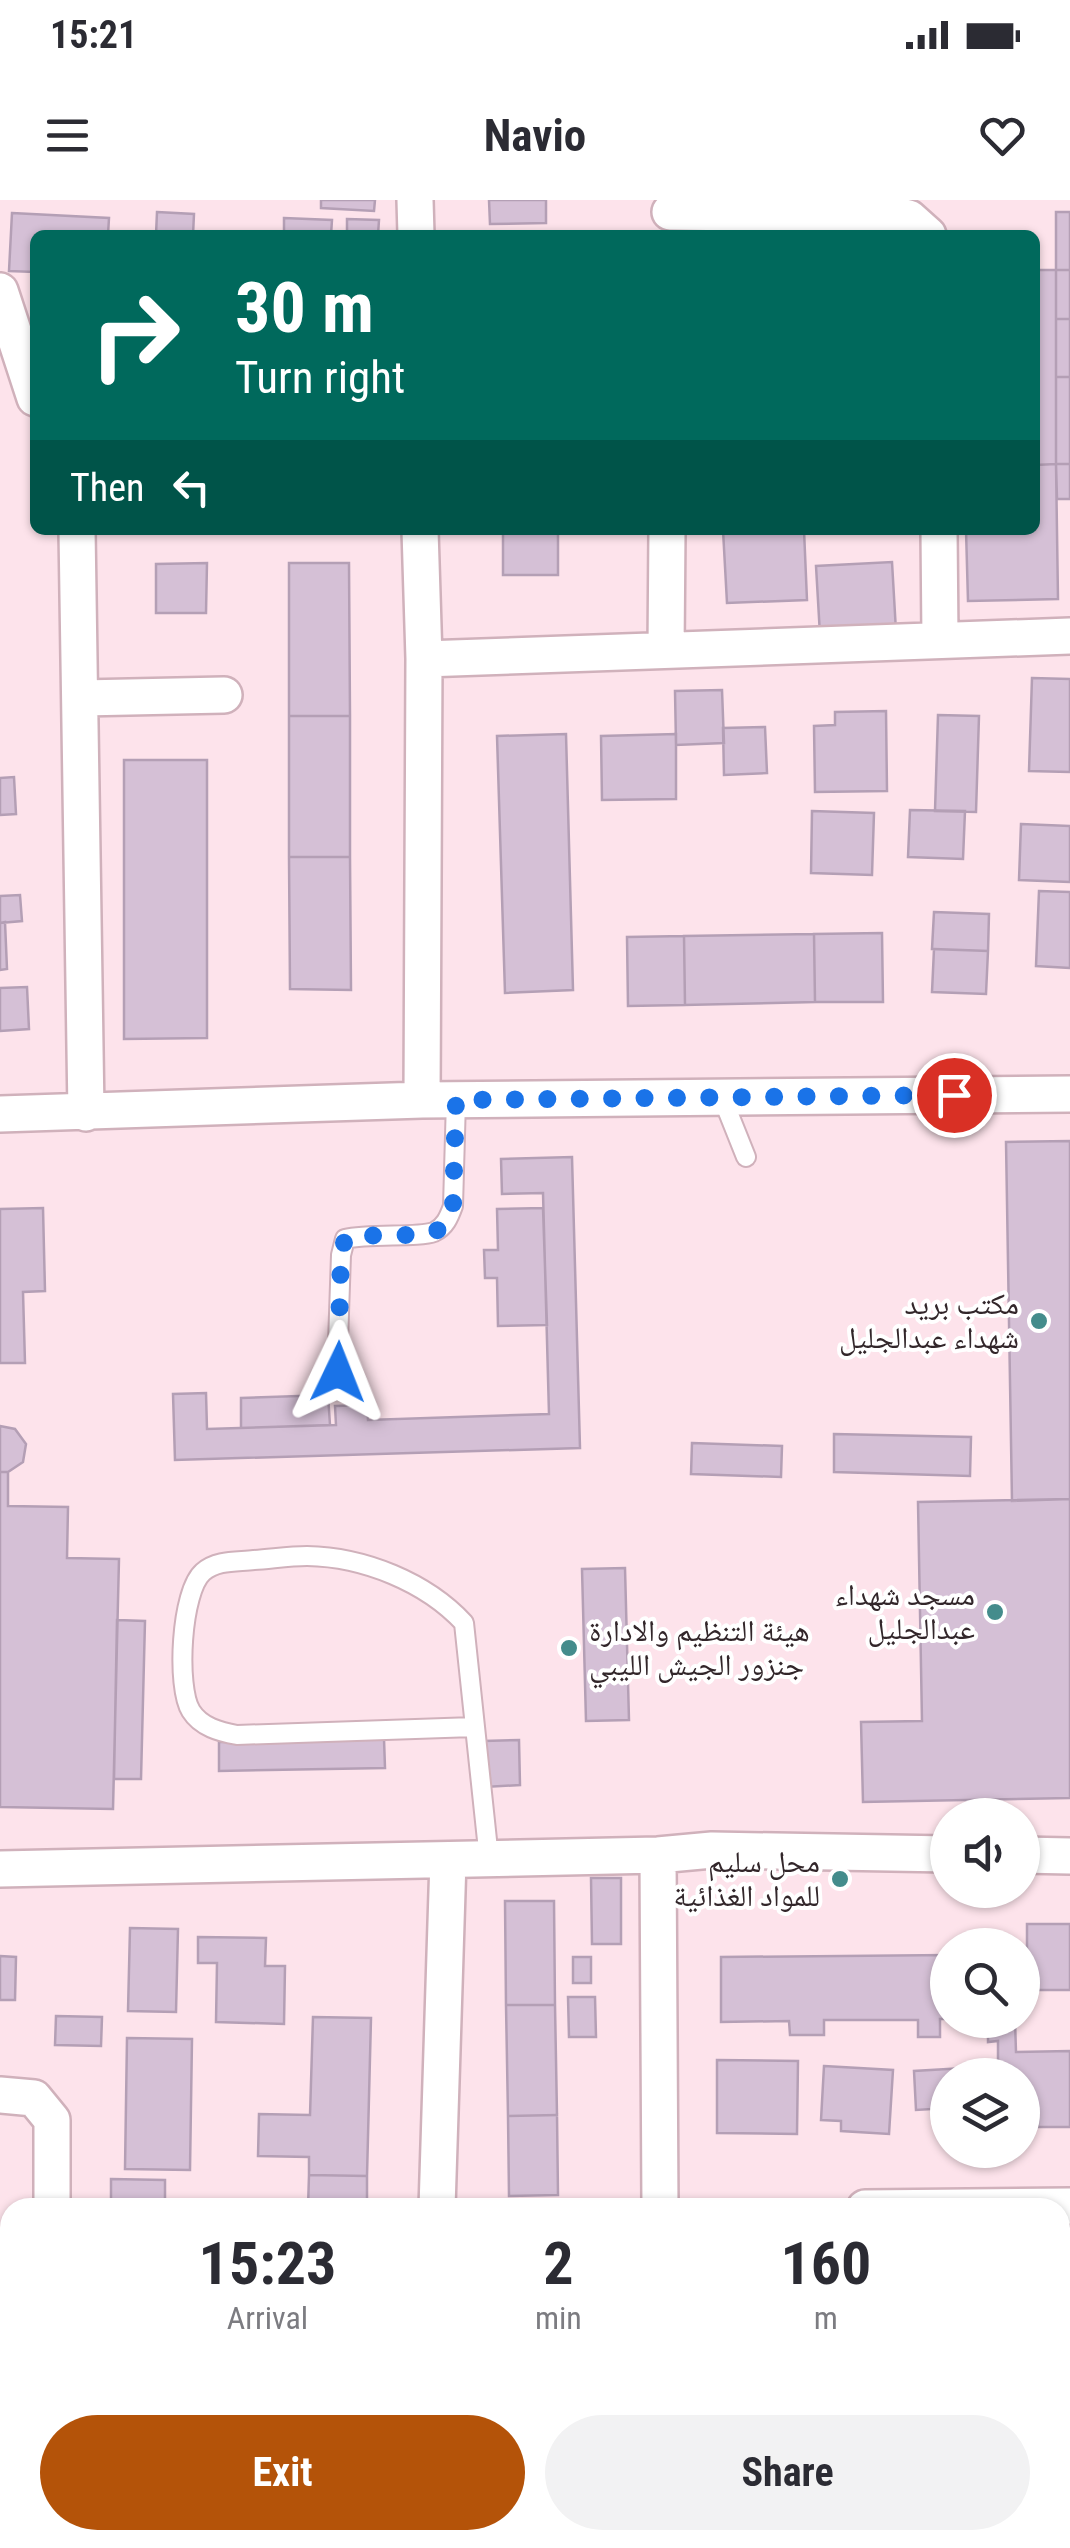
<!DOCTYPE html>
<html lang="en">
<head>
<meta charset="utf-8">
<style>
  :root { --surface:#fff; --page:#f2f2f3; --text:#2b2b33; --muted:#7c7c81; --accent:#b45309 }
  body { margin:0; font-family:"Roboto Condensed","Noto Naskh Arabic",sans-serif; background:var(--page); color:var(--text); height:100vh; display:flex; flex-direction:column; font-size:38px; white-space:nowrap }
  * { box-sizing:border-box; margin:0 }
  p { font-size:32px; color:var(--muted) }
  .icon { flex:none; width:55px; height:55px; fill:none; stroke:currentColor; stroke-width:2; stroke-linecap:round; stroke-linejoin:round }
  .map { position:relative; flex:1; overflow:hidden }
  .panel { position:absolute; left:0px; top:1998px; width:1070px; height:352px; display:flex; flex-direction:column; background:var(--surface); border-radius:30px 30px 0 0; box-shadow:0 2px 8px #0004 }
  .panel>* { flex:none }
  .top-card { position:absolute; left:30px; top:30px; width:1010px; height:305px; border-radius:15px; box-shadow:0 2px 8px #0004; background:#00695c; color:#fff; overflow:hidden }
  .tools { position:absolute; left:930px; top:1598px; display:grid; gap:20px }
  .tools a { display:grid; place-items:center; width:110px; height:110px; border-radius:50%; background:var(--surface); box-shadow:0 2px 8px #0004; font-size:50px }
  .pin { position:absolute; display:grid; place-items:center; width:85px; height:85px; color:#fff; margin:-42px; border:5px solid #fff; border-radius:50%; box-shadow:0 2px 10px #0007 }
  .me { position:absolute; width:110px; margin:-55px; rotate:2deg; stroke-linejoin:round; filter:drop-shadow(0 0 8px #0008) }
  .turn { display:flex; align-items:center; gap:35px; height:210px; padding:0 40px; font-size:45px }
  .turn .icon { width:130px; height:130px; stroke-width:2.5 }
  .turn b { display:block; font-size:70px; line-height:85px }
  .then { display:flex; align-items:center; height:95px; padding:0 40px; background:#0003; gap:20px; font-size:38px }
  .eta { display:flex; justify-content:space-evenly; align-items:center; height:170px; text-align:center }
  .eta b { font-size:60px; font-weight:700; line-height:70px }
  .primary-button { display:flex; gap:20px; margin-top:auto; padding:20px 40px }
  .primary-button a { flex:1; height:115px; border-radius:60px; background:var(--accent); color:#fff; font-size:40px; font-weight:700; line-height:115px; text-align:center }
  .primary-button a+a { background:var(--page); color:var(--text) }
  .status { display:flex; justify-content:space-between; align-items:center; height:70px; padding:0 50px; background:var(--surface); direction:ltr }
  .status svg { height:28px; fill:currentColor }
  header { display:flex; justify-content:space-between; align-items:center; height:130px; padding:0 40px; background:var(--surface); font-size:45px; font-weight:700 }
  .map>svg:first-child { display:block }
</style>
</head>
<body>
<div class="status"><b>15:21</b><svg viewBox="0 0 49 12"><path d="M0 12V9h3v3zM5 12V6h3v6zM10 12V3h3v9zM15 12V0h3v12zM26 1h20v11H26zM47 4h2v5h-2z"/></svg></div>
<header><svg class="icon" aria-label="menu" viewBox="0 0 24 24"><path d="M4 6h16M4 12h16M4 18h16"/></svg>Navio<svg class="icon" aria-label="heart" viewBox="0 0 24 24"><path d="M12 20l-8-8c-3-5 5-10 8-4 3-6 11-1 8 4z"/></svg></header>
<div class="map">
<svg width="1070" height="2348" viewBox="0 0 1070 2348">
  <rect width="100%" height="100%" fill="#fde3eb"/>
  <path fill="#d5c0d6" stroke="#b49fb5" stroke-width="2.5" d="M321,0H375L374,11L321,8Z
    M489,0H546V23L490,24Z
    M157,12L194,14L193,35H156Z
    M1056,12H1070V70H1056Z
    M12,13L109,18L108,35H35V72L9,71Z
    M284,18L332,20L331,35H284Z
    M347,19L379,20L378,35H347Z
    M1035,70H1056V264L1035,265Z
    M1056,70H1070V119H1056Z
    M1056,119H1070V177H1056Z
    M1056,177H1070V264H1056Z
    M1056,264L1058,399L968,401L966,330H1035V265Z
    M1056,264H1070V299H1057Z
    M558,330V375H503V331Z
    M723,330H804L807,400L727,403Z
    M892,362L896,431L820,435L816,366Z
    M207,363L206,413H156V364Z
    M289,363H349L350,516H289Z
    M1032,478L1070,479V572L1029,571Z
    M722,490L724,543L676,545L675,491Z
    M886,511L887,591L815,592L814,526L835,525V512Z
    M938,515L979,516L976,612L935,611Z
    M289,516H350V657H289Z
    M765,527L767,573L724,575L723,528Z
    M566,534L573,790L505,793L497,536Z
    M676,534V599L602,600L601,536Z
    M124,560H207V838L124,839Z
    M14,577L16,614L0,615V578Z
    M910,610L965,611L963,659L908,657Z
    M812,611L874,613L872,675L811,673Z
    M1021,624L1070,626V682L1019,680Z
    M289,657H350L351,790L290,789Z
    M1039,691L1070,692V768L1036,766Z
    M20,695L22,721L0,723V696Z
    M934,712L989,714L988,751L932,749Z
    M5,722L7,769L0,770V723Z
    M882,733L883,802H815L814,734Z
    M814,734L815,802L685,805L684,736Z
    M684,736L685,805L628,806L627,737Z
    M934,749L988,751L986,794L932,792Z
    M27,787L29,829L0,831V788Z
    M1070,941V1299L1012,1301L1006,942Z
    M572,957L580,1248L175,1260L173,1194L206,1193L207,1229L336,1225L335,1206L367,1205L368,1220L549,1214L543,993L502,994L501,959Z
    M43,1008L45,1091L23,1092L25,1163H0V1009Z
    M543,1008L547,1125L498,1126L497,1078H485L484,1050H498L497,1009Z
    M328,1195L330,1225L241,1228V1198Z
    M0,1226L15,1229L26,1244L23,1262L8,1272H0Z
    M834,1234L971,1237L970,1276L834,1272Z
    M692,1243L782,1246L781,1277L691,1274Z
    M0,1272H8V1306L68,1307L67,1358L119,1359L113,1609L0,1607Z
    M1070,1299V1598L863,1602L861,1522L922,1521L918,1302Z
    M625,1368L629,1520L586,1521L582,1369Z
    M117,1420L145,1421L141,1579H114Z
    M384,1539L385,1568L219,1571V1542Z
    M519,1540L520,1585L485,1587L484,1541Z
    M591,1678H621V1744H592Z
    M505,1701H554L555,1805H506Z
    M1027,1724H1070V1790H1027Z
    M130,1728L178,1729L176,1812L128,1811Z
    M198,1737L266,1738L265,1766H285L284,1824L216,1822L217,1763H198Z
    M948,1755V1819H940V1837H918V1820H824V1835H790L789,1821L721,1822V1757Z
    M0,1756L16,1757L15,1800H0Z
    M573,1757H591V1783H573Z
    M568,1797H595L596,1837H569Z
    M506,1805H555L557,1915L508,1916Z
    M56,1816L102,1817L101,1846L55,1845Z
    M313,1817L371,1818L367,1976L309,1975V1957L258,1956L259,1914L310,1915Z
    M988,1820H1015L1016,1852L1070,1851V1927H1038V1914H1022V1875H998V1841L988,1842Z
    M127,1838L192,1839L190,1970L125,1969Z
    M717,1860L798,1861L797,1934L717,1933Z
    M824,1866L893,1870L889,1934L841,1931V1921L821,1920Z
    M981,1867L982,1875H948V1908L916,1910L914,1871Z
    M557,1915L558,1995L509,1996L508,1916Z
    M309,1975L367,1976V2008H308Z
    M111,1979L165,1980V2008H111Z
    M1060,2024H1070V2172H1060Z
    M0,2149L8,2257H0Z
    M515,2340H560V2348H515Z
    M717,2340H783L784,2348H717Z
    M796,2340H863V2348H796Z"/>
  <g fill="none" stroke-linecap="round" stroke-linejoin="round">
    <g stroke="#d0b1bb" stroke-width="22">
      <path id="service" d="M722,897L746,957
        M337,1172L341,1055L345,1039C370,1033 418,1038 434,1032C445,1027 449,1017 453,1006L456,900
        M474,1527L237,1535C220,1532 201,1527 191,1511C176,1487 181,1391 203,1372C217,1360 236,1362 254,1360C271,1359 289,1356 307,1356C364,1357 426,1382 464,1423L489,1659"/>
    </g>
    <g stroke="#d0b1bb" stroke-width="40">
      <path id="minor" d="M415,0L416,35
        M670,12L895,15L909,18L928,35
        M0,91L35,198
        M77,330L86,913
        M420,330L424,459L422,900
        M939,330L940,439
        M666,450L667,330
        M424,459L1070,436
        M82,498L224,495
        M0,914L422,900L1070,894
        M658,1655L660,2008
        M1022,1655L1070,1656
        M0,1669L658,1655L712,1650L948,1654
        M0,1895L34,1898L52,1920V2008
        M437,2008L448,1660
        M865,2008L1070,2006
        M0,2316H10
        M428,2340V2348
        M660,2340V2348
        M983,2348V2340"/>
    </g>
    <use href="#service" stroke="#fff" stroke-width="18"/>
    <use href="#minor" stroke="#fff" stroke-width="35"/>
  </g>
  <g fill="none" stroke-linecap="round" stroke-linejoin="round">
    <path stroke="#1a73e8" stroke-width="18" stroke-dasharray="0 32.4" d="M338,1172L341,1054L345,1039C370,1032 418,1038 434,1032C445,1027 449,1017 453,1006L456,900L954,895"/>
  </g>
  <g fill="#448c8c" stroke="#fff" stroke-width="4">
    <circle cx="1039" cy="1121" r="10"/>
    <circle cx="995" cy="1412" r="10"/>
    <circle cx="569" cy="1448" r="10"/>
    <circle cx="840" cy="1679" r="10"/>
  </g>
  <g text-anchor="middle" stroke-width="8" stroke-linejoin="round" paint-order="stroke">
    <g font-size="30" fill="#32262a" stroke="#fff" text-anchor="end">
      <text x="1019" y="1114">مكتب بريد<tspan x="1019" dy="34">شهداء عبدالجليل</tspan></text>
      <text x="975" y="1405">مسجد شهداء<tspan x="975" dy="34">عبدالجليل</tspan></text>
      <text x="589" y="1441" text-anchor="start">هيئة التنظيم والادارة<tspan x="589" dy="34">جنزور الجيش الليبي</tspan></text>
      <text x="820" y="1672">محل سليم<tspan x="820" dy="34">للمواد الغذائية</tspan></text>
    </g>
  </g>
</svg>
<div class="tools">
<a><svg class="icon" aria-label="sound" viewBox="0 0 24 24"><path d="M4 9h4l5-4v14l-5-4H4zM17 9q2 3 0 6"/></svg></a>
<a><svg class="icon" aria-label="search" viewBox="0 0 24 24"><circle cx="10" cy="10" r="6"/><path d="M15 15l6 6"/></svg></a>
<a><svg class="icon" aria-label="layers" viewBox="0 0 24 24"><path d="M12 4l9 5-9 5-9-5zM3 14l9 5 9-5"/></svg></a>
</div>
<div class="pin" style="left:954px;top:895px;background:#d93025"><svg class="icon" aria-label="arrive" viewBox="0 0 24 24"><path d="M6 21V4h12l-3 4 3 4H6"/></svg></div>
<svg class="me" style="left:338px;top:1172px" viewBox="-20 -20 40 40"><path d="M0-17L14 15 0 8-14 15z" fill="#1a73e8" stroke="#fff" stroke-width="4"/></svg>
<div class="top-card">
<div class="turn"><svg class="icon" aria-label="right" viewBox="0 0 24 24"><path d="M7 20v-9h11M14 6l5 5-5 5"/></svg><div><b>30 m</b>Turn right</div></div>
<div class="then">Then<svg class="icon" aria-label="left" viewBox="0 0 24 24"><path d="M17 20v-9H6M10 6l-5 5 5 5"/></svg></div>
</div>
<section class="panel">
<div class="eta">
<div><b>15:23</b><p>Arrival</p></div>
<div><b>2</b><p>min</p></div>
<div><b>160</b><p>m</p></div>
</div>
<div class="primary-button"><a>Exit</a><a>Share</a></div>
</section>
</div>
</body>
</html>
